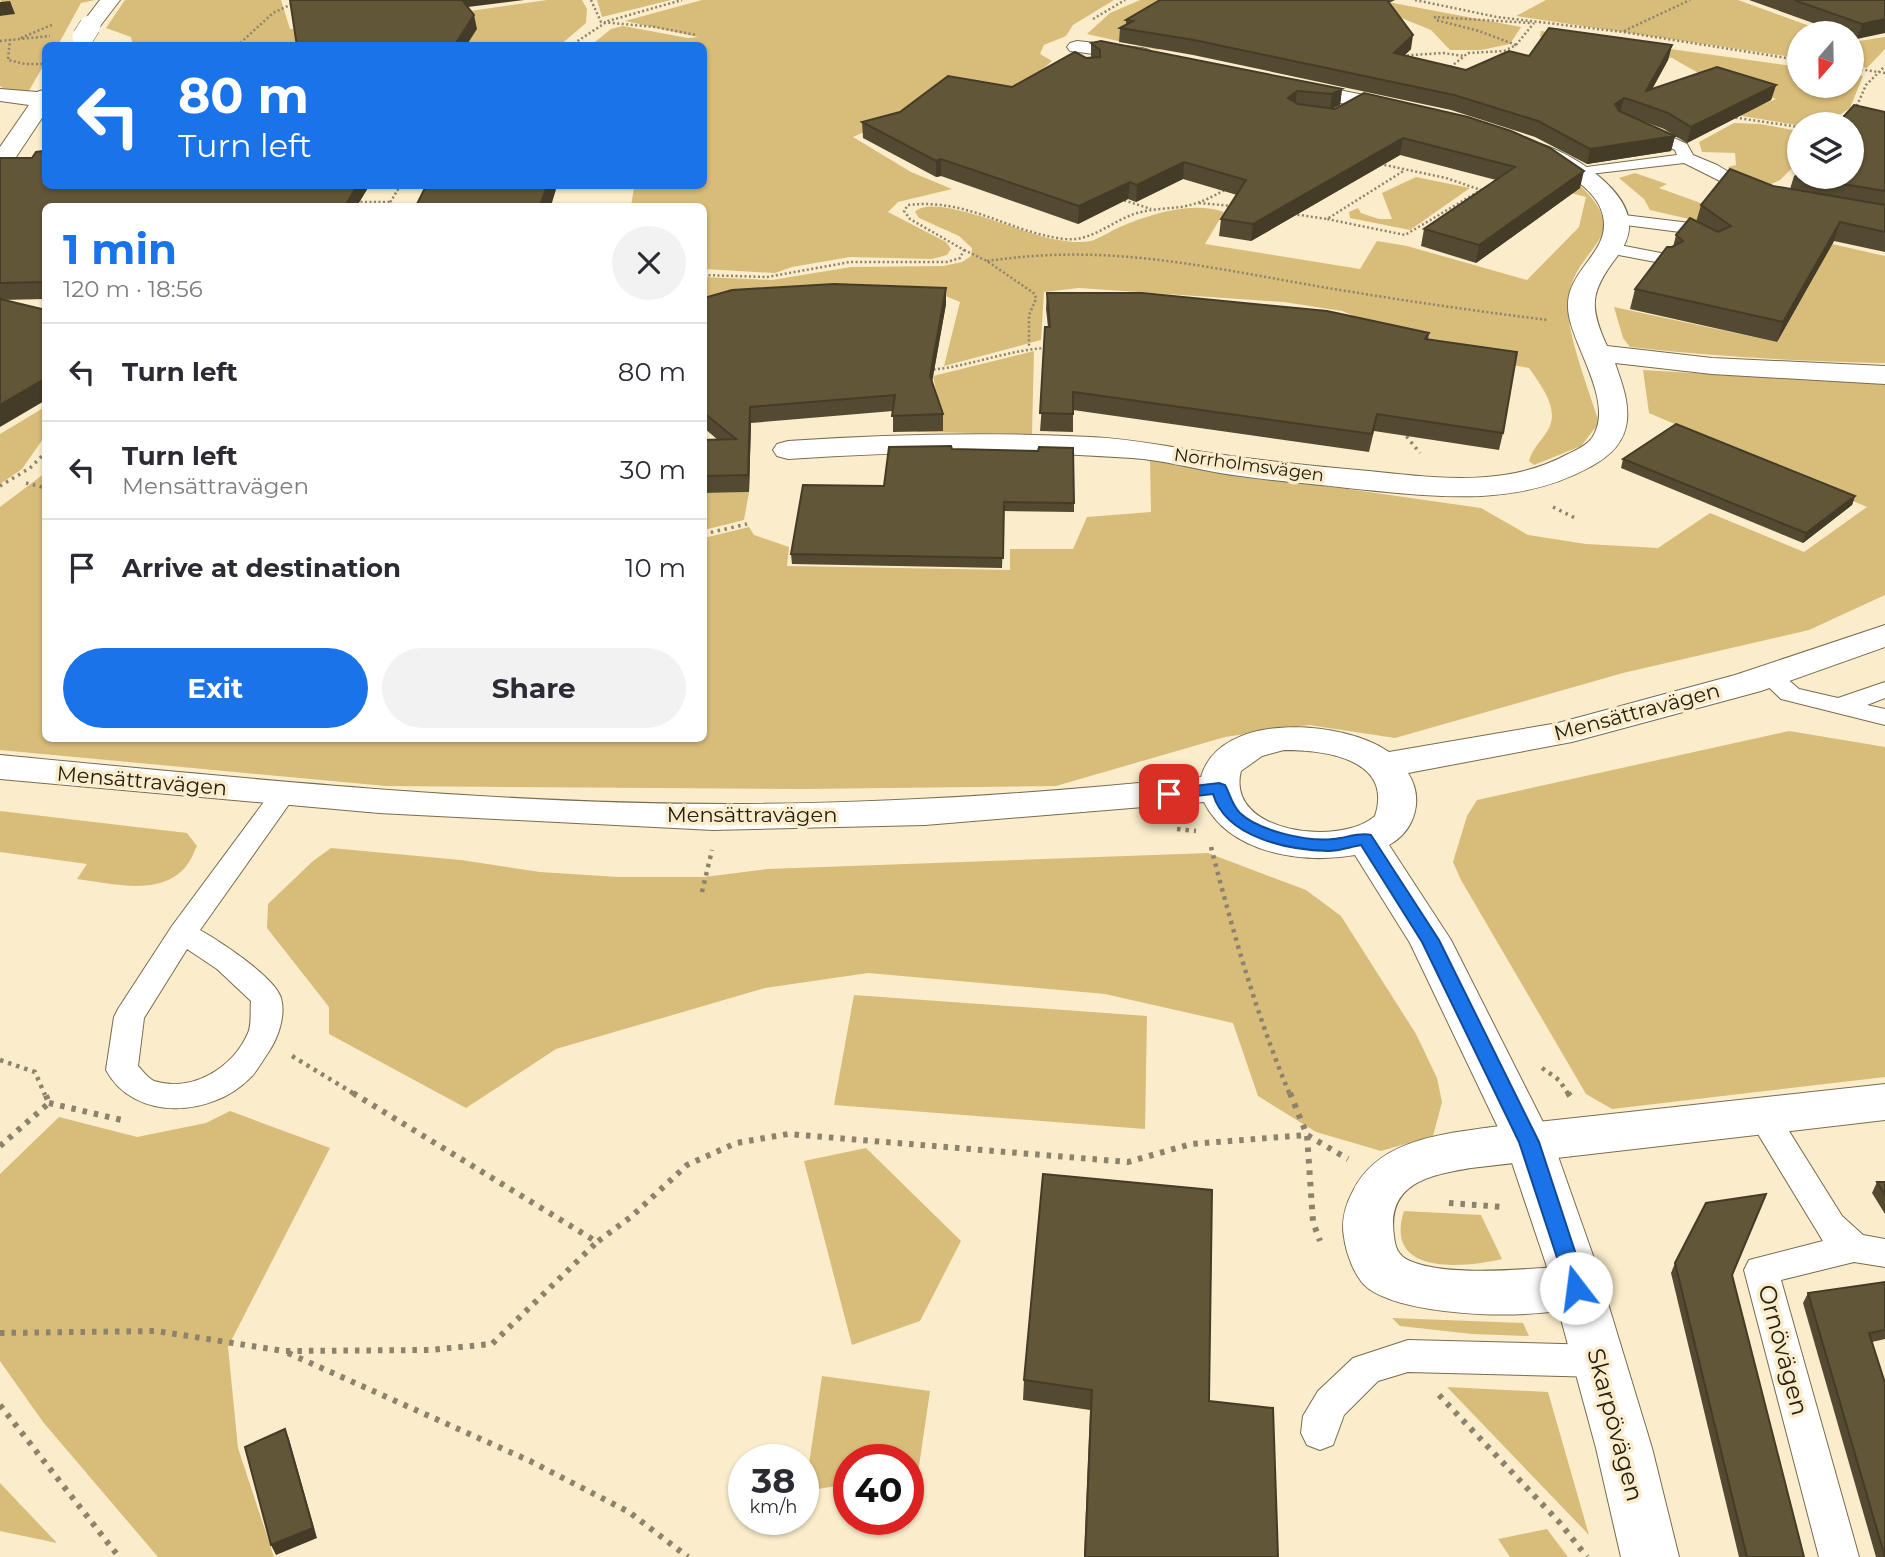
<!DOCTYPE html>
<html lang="en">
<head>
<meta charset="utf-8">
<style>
  :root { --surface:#fff; --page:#f2f2f3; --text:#2b2b33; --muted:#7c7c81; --line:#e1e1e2; --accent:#1a73e8 }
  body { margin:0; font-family:Montserrat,sans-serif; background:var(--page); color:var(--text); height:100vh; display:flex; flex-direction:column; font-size:26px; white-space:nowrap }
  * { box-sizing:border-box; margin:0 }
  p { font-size:23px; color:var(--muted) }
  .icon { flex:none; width:38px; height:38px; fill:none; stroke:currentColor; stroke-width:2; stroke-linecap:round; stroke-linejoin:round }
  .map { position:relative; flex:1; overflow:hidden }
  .details { position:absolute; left:42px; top:203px; width:665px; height:539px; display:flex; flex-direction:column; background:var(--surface); border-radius:10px; box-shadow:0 2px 5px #0004 }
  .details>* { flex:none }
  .hud { position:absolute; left:42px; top:42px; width:665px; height:147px; border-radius:10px; box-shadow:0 2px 5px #0004; background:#1a73e8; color:#fff; overflow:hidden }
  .needle { width:46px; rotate:200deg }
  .tools { position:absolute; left:1787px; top:21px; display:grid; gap:14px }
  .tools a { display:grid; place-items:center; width:77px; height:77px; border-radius:50%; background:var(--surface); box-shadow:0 2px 5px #0004; font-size:35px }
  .speed { position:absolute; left:728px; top:1444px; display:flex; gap:14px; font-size:35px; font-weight:700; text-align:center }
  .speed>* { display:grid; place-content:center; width:91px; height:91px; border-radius:50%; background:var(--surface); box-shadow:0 2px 5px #0004; line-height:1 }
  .speed small { font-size:18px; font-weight:400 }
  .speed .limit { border:10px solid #d22; background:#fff; color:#111 }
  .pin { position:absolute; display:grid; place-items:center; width:60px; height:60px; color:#fff; margin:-30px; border-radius:14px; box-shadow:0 4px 10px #0006 }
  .me { position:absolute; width:77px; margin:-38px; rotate:345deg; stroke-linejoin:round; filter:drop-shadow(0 0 5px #0008) }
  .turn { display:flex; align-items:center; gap:24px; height:147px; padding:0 21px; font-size:32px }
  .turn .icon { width:91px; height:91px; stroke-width:2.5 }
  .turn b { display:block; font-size:49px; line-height:60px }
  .round { display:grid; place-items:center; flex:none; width:74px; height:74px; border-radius:37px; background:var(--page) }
  .head { display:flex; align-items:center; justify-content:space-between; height:119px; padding:0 21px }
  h1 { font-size:42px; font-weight:700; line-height:52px; color:var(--accent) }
  .primary-button { display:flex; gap:14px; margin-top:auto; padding:14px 21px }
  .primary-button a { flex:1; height:80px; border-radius:42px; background:var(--accent); color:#fff; font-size:28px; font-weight:700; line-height:80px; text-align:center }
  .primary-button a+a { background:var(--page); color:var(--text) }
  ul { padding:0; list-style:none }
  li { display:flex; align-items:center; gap:21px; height:98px; padding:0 21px; border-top:2px solid var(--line) }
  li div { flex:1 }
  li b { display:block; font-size:26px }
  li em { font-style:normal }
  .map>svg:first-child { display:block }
</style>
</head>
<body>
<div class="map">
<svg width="1885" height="1557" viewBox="0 0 1885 1557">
  <rect width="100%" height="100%" fill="#fbedcb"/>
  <path fill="#d8bc79" d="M0,0H95L81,3L58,45L46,46L45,63L27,94H12L0,86V16L14,14Z
    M125,0H281L290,29L393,22L547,0H582L587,9L586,23L559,46H133L131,37L106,28Z
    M597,0H671L602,17Z
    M702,0H1114L1073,25L1066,36L1044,45L1040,54L1052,61L1009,98L900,116L853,137L911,172L952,189L898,202L888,212L946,242L951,249L947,255L932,259L850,257L792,267L775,273L704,269V206H631L634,188L630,186H704V46H590L611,29L623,26L688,38L698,37L625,21Z
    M1140,0H1180L1168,44L1158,50L1087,34L1110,13Z
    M1377,0L1521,27L1510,44L1481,50H1450L1431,30L1384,11Z
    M1546,0H1738L1829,33H1799V58L1516,16Z
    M1541,31L1799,67V86H1852V74L1863,76L1850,108L1841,114L1796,125L1736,115L1776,99L1702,75L1672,58L1540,37Z
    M1885,37V49L1867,68L1852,66V42Z
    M1734,123L1760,124L1799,131V161L1780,180L1765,187L1728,167L1736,165L1735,153L1702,152L1699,142Z
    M1635,173L1667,184L1659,188L1720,210L1702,222L1650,210L1644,199L1619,178Z
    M1416,177L1470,188L1410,230L1350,218L1349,212L1358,208L1361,213L1379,219H1392L1382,193Z
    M1573,179C1643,241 1571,243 1568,303C1566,334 1590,392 1599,423L1581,446L1534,465L1529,461C1533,445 1547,437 1551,423C1556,403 1539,383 1529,368L1434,350L1342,311L1284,302L1079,288L1044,292L1041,340L944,366L960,302L943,295L704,310V277L772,280L851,267L943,266L962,262L971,256L972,248L959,236L919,218L915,212C934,191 1029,237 1059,240C1070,242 1080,243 1091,241C1101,238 1110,231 1120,227C1151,214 1191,201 1224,212L1205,244L1360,269L1377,241L1407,246L1527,280L1579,227L1586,197L1526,181Z
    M1770,230L1885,256V363C1800,361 1715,357 1630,347L1623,338L1614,307L1777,342L1815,275Z
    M1034,351L1032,434L916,432L942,418L933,376Z
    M1643,370L1885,384V595L1809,630L1623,673L1395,738L1309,725L1225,737L1056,786L802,789L386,786L0,750V507L45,473L46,738H704V538L749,527L754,535L789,547L787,566L1010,570V549H1073L1087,517L1151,512L1150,461L1481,508L1528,535L1586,544L1658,548L1710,513L1804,552L1867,507L1649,413Z
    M45,407V436L22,469L0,484V434Z
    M749,492L744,520L704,530V493Z
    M1789,731L1885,747V1077L1612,1109L1586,1094L1461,880L1453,862L1467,816L1477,800Z
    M0,811L187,833L197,846C194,852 191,860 187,865C162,898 111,883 77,879L87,864L0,852Z
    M331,848L461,860L540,872L618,877H704L767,869L1208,853L1306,890L1341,916L1416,1034L1437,1078L1442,1102L1433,1136L1381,1151L1316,1132L1258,1096L1233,1023L1105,994L868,973L765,988L556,1049L466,1108L329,1034V1007L267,928L268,904L313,861Z
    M854,995L1147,1016L1145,1129L834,1105Z
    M230,1111L330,1148L228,1347L238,1448L274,1557H158L43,1422L0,1361V1174L59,1117L137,1137L206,1123Z
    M866,1148L961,1241L920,1321L852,1345L804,1161Z
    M1404,1211L1481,1215L1502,1259C1463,1268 1383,1276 1404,1211Z
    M1392,1318L1523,1323L1529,1336L1472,1334L1400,1326Z
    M822,1376L930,1391L918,1473L908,1474V1460H849V1484L805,1491Z
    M1447,1387L1548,1392L1589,1535Z
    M0,1483L57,1543L0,1531Z
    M1547,1529L1568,1557H1510L1498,1539Z"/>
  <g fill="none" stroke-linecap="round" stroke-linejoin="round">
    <g stroke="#786c4e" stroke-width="2">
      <path id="lane" d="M1641,123L1687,144L1693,155L1717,165L1764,193L1762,196H1750L1684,163L1573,176L1571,173L1573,170L1579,168L1677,155L1675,150L1636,131L1633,128Z
        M1616,214L1690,223L1723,244L1714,249L1680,232L1610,223L1608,219Z
        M1609,243L1666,254L1675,259L1666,264L1603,252L1600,248L1603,244Z
        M1769,669L1778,671L1799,689L1838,698L1885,682V698L1867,705L1885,709V725L1781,699L1757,676L1760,671Z
        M284,784L293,787L297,793L200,930C218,940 275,977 281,998C286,1016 278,1038 268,1053C262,1061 257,1072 249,1079C211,1117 134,1122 106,1070L114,1017L118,1009L172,926L275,787ZM187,949L217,969L251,1001C250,1010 252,1025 248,1033C233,1068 192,1093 154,1081C148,1078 143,1071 138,1066L144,1018Z
        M1763,1103L1774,1107L1842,1216L1863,1235L1885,1239V1267L1854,1262L1781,1280L1859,1557H1819L1744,1270L1749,1260L1823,1241L1747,1116L1752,1107Z
        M1408,1340L1599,1345L1612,1350L1617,1361L1612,1372L1599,1377L1408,1372L1378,1381L1344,1415L1333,1445L1320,1450L1307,1445L1301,1433L1303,1416L1318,1391L1353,1358Z"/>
    </g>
    <g stroke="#786c4e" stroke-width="2">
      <path id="street" d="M100,0H120L97,30H83L80,26Z
        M1077,41L1142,48L1149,50L1152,54L1149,58L1142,60L1070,51L1067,47L1070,43Z
        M1290,80L1403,103L1411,105L1414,110L1411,115L1403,117L1283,90L1279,86L1283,82Z
        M0,89L37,92L46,89V112L8,169L0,171V147L29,105L0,101Z
        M1537,143C1569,151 1633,190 1629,229C1628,240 1622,250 1616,258C1590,292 1589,307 1607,346L1712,358L1885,366V384L1712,374L1615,363C1621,381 1629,400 1627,420C1625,443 1609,457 1590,467C1515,509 1429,496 1347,488C1305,483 1262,480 1220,473C1191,468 1162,460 1132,458C1017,450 903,451 788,459L777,456L773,450L777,444L788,441C889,434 990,432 1091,437C1136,439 1179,449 1224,455C1272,462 1320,467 1369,471C1436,478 1506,488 1568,454C1576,450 1586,446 1592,438C1615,404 1575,350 1569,316C1560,271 1612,255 1603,216C1598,190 1566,173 1545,162C1537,158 1530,157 1526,150L1529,145Z
        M1885,1084V1120L1471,1168C1430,1175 1386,1183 1394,1236C1395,1247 1398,1256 1410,1261C1449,1278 1532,1268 1576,1266L1594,1273L1602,1288L1594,1303C1546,1321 1412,1319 1369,1289C1355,1279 1346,1253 1344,1237C1341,1220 1345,1206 1353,1191C1378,1140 1441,1134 1492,1127Z"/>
    </g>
    <g stroke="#786c4e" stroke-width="2">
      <path id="secondary" d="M1885,625V647L1761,691L1572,742L1408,773C1424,798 1416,830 1389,845L1451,940L1553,1142L1596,1264L1652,1448L1679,1557H1621L1596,1448L1546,1264L1505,1142L1410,943L1355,855C1303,864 1230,854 1204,802L925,825L713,830L379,813L0,779V755C242,778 486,804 730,804C887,804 1045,793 1201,777C1220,710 1344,720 1389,752L1558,723L1735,675ZM1284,750C1323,750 1394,758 1375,816C1340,847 1225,833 1241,771L1262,756Z"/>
    </g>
    <path stroke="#8d836c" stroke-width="2.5" stroke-dasharray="2 2.5" stroke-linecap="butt" d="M591,0L601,22L655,27L696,35
      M1415,0L1497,17L1623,32L1799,60
      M1093,19L1125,0
      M1624,31L1690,0
      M21,38L54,24
      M10,39L8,60L25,64H46
      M0,41L50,36
      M1516,45L1534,23
      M237,46L273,13L294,3
      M570,46L608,21L682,0
      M1398,56L1443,53L1464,56
      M1852,68L1885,73
      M1447,70L1468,53L1504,51L1516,45L1479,31L1436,20L1435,17L1531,23
      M1855,110L1866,85L1885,66
      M1731,117L1799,127
      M1813,124L1849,115
      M1380,164L1446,178L1481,190L1405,235L1327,219L1405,170
      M1120,199L1151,209
      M356,202H391
      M1199,203L1232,206
      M388,206L400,186
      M1293,214L1327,219
      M964,250L987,261L1035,294L1036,299L1029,315V348
      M987,261C1103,244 1192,264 1305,284C1385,298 1467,310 1548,320
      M704,275L767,277L850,262H947L960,258L964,250L910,219L904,211L908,205C969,198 1008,232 1064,239C1089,242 1107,225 1129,216C1145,209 1164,209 1181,207C1198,204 1211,198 1226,189
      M929,370C969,367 1006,350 1047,348"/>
    <path stroke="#8d836c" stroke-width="3.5" stroke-dasharray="2.5 4.5" stroke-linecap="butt" d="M1402,431L1420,453
      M26,483L46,488
      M0,486L30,468L46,452
      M1553,507L1577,519
      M704,534L747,524"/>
    <path stroke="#8d836c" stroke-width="4.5" stroke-dasharray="3.5 5" stroke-linecap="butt" d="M1177,829L1196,831
      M1211,847C1233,932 1256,1014 1290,1095
      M702,892L712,850
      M292,1056L356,1095
      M0,1060L35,1072L45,1095
      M1542,1068L1559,1080L1569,1095"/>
    <path stroke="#8d836c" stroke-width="6" stroke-dasharray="4.5 7" stroke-linecap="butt" d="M353,1093L597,1242L632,1216L687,1165L736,1143L788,1134L1128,1162L1191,1144L1307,1135L1313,1222L1320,1241
      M1290,1093L1307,1135L1348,1159
      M1568,1093L1570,1096
      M49,1103L126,1121
      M0,1146L49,1103L45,1093
      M1449,1203L1503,1207
      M0,1333L156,1331L284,1351L429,1350L492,1344L597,1242
      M288,1353L530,1461L629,1512L688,1557
      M1439,1395L1560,1523L1587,1557
      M0,1405L119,1557"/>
    <use href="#lane" fill="#fff" fill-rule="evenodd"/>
    <use href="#street" fill="#fff" fill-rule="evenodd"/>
    <use href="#secondary" fill="#fff" fill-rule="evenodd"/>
    <g stroke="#786c4e" stroke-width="22" stroke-linecap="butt">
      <path id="street-bridge" d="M83,37L90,26"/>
    </g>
    <use href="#street-bridge" stroke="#fff" stroke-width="21"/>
  </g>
  <path fill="#544a31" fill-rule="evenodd" d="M1160,0H1395L1389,3L1411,49L1404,56L1466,70L1529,56L1672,45L1668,60L1652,89L1776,85L1771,100L1687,143L1675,136L1671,151L1587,164L1535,137L1451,110L1193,55L1119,42L1120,28L1126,25V20ZM1629,116L1664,129L1674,135Z
    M1749,0H1885L1857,39L1852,37V33H1841Z
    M1091,43L1342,89L1340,105L1333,108L1580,188L1476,263L1421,246L1424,229L1496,180L1400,155L1251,241L1219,236L1221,219L1237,195L1183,179L1136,202L1128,199L1078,224L941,176L936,177L863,138L862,122L1012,87L1086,58H1091Z
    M1885,112V252L1834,241L1777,342L1630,309L1635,289L1673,247L1676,235L1696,222L1701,205L1773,186L1790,189L1794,176Z
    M0,158L46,186H369L357,206H46V299L1,300L0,427Z
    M946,288V304L932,382L943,414V431L893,432V411L751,423L749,492L704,493V440H718L704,428V298Z
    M1047,293L1429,333L1428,340L1503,433L1499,450L1374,431L1369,452L1073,410V432L1040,431L1048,327L1046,309Z
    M1623,459L1855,496L1852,505L1803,543L1621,468Z
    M884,486L1074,503V512L1004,511L1002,568L792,564L791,554Z
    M1877,1182H1885V1214L1872,1193Z
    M1675,1263L1732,1275L1804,1557H1739L1671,1273Z
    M1885,1282V1339L1872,1342L1885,1557H1876L1803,1303L1808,1293Z
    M1024,1380L1209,1401L1278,1557H1084L1090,1410L1023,1400Z"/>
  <path fill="#453c28" d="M459,0H524L460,8Z
    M10,1L15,14L0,16V2Z
    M474,15L477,29L466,46H454Z
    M1885,19V33L1857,39L1862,24Z
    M1413,35L1411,49L1391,68L1394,53Z
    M1672,45L1668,60L1643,106L1646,91Z
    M1776,85L1771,100L1687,143L1691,127Z
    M1342,89L1340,105L1330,110L1332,94Z
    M1297,91L1295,107L1288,98Z
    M1624,98L1620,114L1615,104Z
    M1675,136L1671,151L1587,164L1590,149Z
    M1403,138L1400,155L1251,241L1253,224Z
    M941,159V176L936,177V161Z
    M1184,162L1183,179L1136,202L1137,185Z
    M1584,171L1580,188L1476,263L1479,245Z
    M1130,182L1128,199L1078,224L1079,206Z
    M357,186H369L357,206H345Z
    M547,186H557L551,206H540Z
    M1840,222L1834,241L1777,342L1783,322Z
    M946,288V304L930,393V376Z
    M46,378V400L0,427V405Z
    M750,407L751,423L749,492L748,475Z
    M1855,496L1852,505L1803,543L1806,533Z
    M285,1429L289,1439L317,1538L276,1555L271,1545Z"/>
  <path fill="#625639" stroke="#453c28" stroke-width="2" d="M290,0H462L474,15L454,46H297Z
    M1160,0H1387L1413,35L1394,53L1466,70L1509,51L1529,56L1549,28L1672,45L1646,91L1717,67L1776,85L1691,127L1668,113L1634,101L1624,98L1615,104L1619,111L1675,136L1590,149L1538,121L1454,95L1194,40L1120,28L1133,21L1126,20Z
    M1794,0H1885V19L1862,24Z
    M1101,41L1342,89L1332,94L1297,91L1288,98L1298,104L1335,109L1364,93L1468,117L1511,131L1550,148L1584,171L1479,245L1424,229L1515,167L1403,138L1253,224L1221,219L1246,180L1184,162L1137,185L1130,182L1079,206L941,159L936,161L862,122L900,112L948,76L1012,87L1075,52L1086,58L1100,57V50L1091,43Z
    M1854,105L1885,112V191L1800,177H1852V124H1837Z
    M46,137V186H357L345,206H46V282L0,283V158H32L36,152L43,151L44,140Z
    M1730,169L1773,186L1885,205V232L1840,222L1783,322L1635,289L1667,247H1672L1683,241L1676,235L1690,218L1718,232L1731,226L1701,205Z
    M426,186H547L540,206H416Z
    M834,284L946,288L930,376L943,414L892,416L895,395L750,407L748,475L704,476V440L736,439L704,413V298L732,290Z
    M1047,293H1142L1327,311L1429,333L1425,339L1517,352L1503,433L1377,414L1372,434L1073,392V414L1040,413L1045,327H1050Z
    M0,299L46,310V378L0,405Z
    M1676,424L1855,496L1806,533L1623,459Z
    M951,446L952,449L1038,451L1039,447L1073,448L1074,503L1004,502L1003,558L791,554L803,485L884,486L889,447Z
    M1043,1174L1212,1190L1209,1401L1273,1408L1278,1557H1085L1092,1390L1024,1380Z
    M1877,1182H1885V1195Z
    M1766,1194L1732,1275L1804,1557H1747L1675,1263L1706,1203Z
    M1885,1282V1330L1869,1333L1885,1383V1557L1808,1293Z
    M285,1429L313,1528L271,1545L245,1447Z"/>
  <path fill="#1a73e8" stroke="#114b97" stroke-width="2" d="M1219,783L1225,785C1230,794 1232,805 1240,813C1259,831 1308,842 1333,839C1346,838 1359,832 1371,835L1439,940L1539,1142L1587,1288L1584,1294L1576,1297L1569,1294L1519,1142L1422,942L1361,845C1350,847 1339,851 1328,851C1289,850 1226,838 1213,794L1169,799L1161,794L1169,789Z"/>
  <g text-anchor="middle" stroke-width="7" stroke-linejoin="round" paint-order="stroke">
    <g font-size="18" fill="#252013" stroke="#fbedcb">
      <text transform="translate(1249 465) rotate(8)" y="6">Norrholmsvägen</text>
    </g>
    <g font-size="21" fill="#252013" stroke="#fbedcb">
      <text transform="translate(1637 712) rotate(-15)" y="7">Mensättravägen</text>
      <text transform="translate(142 781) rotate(5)" y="7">Mensättravägen</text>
      <text x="752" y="822">Mensättravägen</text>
    </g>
    <g font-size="24" fill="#252013" stroke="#fbedcb">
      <text transform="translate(1783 1350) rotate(75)" y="8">Ornövägen</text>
      <text transform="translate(1615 1425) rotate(75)" y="8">Skarpövägen</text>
    </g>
  </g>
</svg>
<div class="tools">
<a><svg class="needle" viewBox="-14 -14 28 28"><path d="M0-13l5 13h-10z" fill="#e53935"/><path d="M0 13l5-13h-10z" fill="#7c7c81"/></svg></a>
<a><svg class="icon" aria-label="layers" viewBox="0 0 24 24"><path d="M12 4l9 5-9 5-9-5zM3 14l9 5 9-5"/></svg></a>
</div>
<div class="speed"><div>38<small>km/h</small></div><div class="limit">40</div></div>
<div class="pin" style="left:1169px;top:794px;background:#d93025"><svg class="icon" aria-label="arrive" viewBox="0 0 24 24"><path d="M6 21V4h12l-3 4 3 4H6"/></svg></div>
<svg class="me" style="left:1576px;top:1288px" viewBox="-20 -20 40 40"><circle r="19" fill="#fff"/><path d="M0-13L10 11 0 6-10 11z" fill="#1a73e8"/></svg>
<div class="hud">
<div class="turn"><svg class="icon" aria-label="left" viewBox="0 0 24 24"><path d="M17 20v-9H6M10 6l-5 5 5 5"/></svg><div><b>80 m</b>Turn left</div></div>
</div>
<section class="details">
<div class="head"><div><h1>1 min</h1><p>120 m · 18:56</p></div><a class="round"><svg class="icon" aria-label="close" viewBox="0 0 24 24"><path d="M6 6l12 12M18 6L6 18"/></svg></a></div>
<ul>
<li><svg class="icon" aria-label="left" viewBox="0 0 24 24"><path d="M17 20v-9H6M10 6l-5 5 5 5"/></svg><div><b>Turn left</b></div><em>80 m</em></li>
<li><svg class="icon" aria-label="left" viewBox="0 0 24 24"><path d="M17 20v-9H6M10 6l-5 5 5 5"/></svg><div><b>Turn left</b><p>Mensättravägen</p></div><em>30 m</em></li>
<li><svg class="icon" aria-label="arrive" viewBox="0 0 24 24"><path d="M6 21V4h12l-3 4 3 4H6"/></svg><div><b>Arrive at destination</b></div><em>10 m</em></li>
</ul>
<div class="primary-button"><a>Exit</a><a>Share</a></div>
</section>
</div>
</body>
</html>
